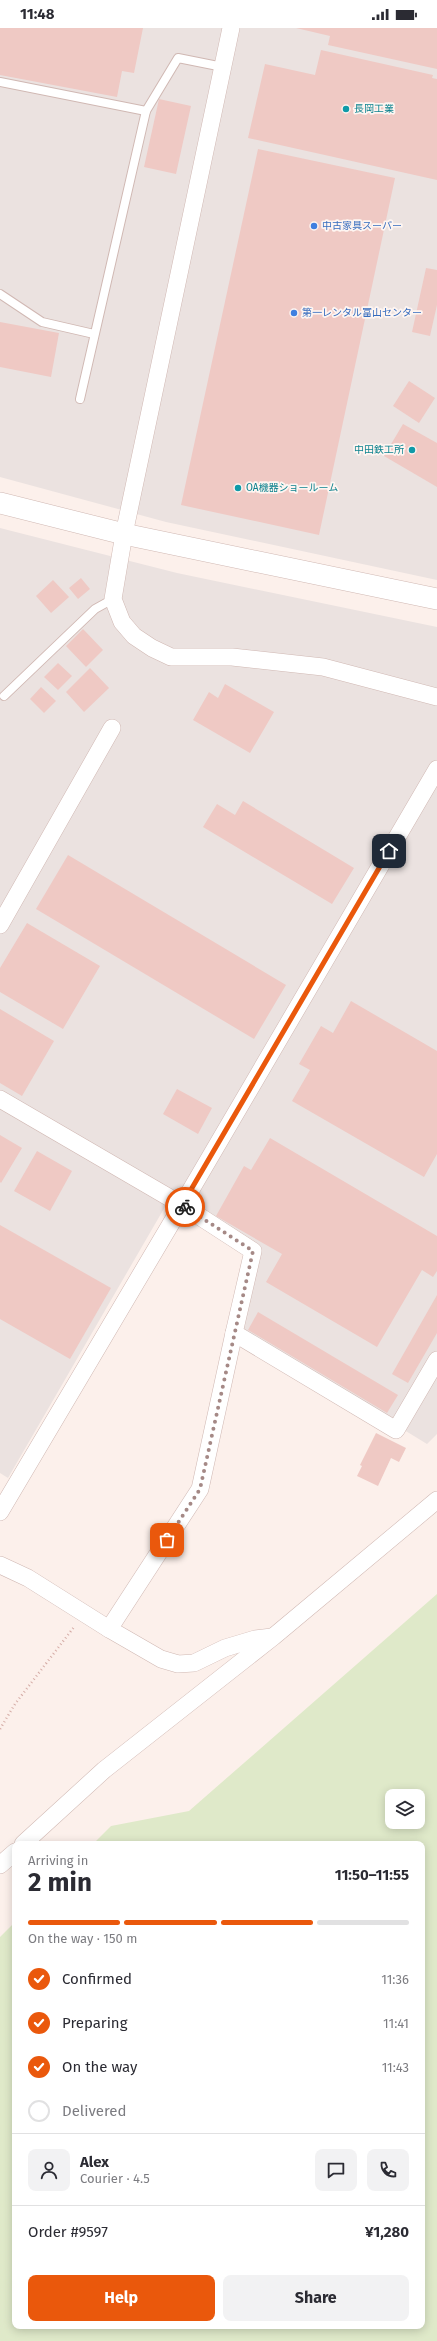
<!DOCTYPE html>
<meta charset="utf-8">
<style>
body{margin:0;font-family:"Fira Sans","Noto Sans JP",sans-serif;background:#f2f2f3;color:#2b2b33;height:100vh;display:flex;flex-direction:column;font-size:15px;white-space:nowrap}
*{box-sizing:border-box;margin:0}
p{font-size:13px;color:#7c7c81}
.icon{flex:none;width:22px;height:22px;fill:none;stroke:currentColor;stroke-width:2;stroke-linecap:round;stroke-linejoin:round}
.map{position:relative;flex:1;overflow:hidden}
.side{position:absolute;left:12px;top:1813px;width:413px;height:488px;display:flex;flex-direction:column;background:#fff;border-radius:8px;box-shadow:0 2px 10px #0003}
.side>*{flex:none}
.buttons{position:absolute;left:385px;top:1761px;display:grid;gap:8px}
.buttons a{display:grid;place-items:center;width:40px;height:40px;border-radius:8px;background:#fff;box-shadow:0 2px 10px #0003;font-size:20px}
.pin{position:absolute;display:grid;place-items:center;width:34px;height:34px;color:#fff;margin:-17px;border-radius:8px;box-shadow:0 2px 6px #0006}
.courier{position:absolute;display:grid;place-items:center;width:40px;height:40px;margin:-20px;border:3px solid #ea580c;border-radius:50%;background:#fff;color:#222;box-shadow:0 1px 5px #0007}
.overview em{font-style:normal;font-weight:700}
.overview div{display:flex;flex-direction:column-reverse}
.overview{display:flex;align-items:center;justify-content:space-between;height:68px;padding:0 16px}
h1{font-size:26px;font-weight:700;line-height:30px}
.bar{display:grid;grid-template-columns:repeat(4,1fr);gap:6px 4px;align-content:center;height:48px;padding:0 16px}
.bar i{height:5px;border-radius:3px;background:#e1e1e2}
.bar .active{background:#ea580c}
.bar p{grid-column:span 4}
.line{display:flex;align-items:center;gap:10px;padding:0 16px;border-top:1px solid #e1e1e2}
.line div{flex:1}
.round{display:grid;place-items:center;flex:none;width:42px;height:42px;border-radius:8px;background:#f2f2f3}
ol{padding:0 16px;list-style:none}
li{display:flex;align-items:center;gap:12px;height:44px}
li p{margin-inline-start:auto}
li .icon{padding:4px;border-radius:50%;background:#ea580c;color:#fff;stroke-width:4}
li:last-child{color:#7c7c81}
li i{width:22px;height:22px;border:2px solid #e1e1e2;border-radius:50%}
.action{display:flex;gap:8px;margin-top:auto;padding:8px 16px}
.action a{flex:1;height:46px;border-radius:8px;background:#ea580c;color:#fff;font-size:16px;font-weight:700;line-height:46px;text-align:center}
.action a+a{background:#f2f2f3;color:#2b2b33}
.status{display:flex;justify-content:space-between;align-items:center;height:28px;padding:0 20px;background:#fff;direction:ltr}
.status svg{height:11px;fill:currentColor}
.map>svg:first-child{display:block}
.industrial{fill:#ebe2e0}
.green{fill:#dfe9c9;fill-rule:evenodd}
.building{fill:#efc9c4}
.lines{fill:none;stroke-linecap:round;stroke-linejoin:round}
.service-casing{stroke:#d0b8b3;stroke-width:10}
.minor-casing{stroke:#d0b8b3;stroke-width:18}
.tertiary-casing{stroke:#d0b8b3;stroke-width:22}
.path{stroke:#d5aca6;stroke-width:2.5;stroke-dasharray:1 3;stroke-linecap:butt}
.service{stroke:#fff;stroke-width:8}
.minor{stroke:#fff;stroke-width:17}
.tertiary{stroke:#fff;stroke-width:21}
.done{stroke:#a58986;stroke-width:4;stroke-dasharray:0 7.2}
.route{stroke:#ea580c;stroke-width:5}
.culture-dot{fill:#0f9aa8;stroke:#fef5f1;stroke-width:1.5}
.shop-dot{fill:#3f7fe0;stroke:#fef5f1;stroke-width:1.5}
.labels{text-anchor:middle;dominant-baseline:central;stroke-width:3.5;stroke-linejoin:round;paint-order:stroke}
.culture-label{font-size:10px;fill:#0d838f;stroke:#fef5f1;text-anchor:start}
.shop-label{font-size:10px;fill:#366cbe;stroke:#fef5f1;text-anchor:start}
</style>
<div class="status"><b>11:48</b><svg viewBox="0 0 49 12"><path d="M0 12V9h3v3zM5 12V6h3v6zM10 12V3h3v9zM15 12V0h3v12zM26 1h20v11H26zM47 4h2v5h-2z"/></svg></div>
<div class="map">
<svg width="437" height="2313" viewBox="0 0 437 2313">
<rect width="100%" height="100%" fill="#fcf0eb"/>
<g class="industrial">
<path d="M0,0H437V552L166,494L0,449Z"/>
<path d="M0,500L177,545L437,599V1406L427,1416L241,1302L258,1223L173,1165L8,1450L0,1445Z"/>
</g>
<path class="green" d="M437,1566V2313H0V1909L15,1894V2298H422V1816H93L111,1798L189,1783ZM392,1768H418V1794H392Z"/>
<g class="building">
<path d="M0,0H143L134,45L122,43L117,69L0,47Z"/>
<path d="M296,0H437V41L328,17L330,8Z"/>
<path d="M321,22L433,47L432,50L437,51V152L248,110L265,36L315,47Z"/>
<path d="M159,71L191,78L176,146L144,139Z"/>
<path d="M258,121L395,150L319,507L181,477Z"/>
<path d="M426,240L437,242V277L430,308L412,304Z"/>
<path d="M0,294L59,305L51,349L0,339Z"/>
<path d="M409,353L435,370L419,395L393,378Z"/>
<path d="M403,396L437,415V459L384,428Z"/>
<path d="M81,550L90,561L78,571L69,560Z"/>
<path d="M53,552L69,569L51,585L36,568Z"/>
<path d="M83,601L103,622L86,639L66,618Z"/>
<path d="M58,635L72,648L58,662L44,649Z"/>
<path d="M90,640L109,660L84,684L66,664Z"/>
<path d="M225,656L274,684L250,725L193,692L209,664L218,670Z"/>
<path d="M41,659L56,673L44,685L30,671Z"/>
<path d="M243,773L354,840L332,876L203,799L217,776L235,787Z"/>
<path d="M68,827L286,957L254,1011L36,881Z"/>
<path d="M27,895L100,938L63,1001L0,964V940Z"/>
<path d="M351,973L437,1023V1126L424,1149L292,1073L310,1042L299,1036L321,998L333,1005Z"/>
<path d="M0,981L54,1013L22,1068L0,1055Z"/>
<path d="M177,1061L212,1080L198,1106L163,1086Z"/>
<path d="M0,1107L22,1120L1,1155L0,1154Z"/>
<path d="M270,1110L437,1208V1243L433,1249L422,1242L377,1319L266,1254L282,1226L216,1188L244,1138L251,1142Z"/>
<path d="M37,1123L72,1143L50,1183L14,1163Z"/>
<path d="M0,1197L111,1260L70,1331L0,1291Z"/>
<path d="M437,1267V1305L408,1355L392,1346Z"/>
<path d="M258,1284L398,1367L387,1385L248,1302Z"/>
<path d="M376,1405L406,1420L399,1434L391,1430L378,1458L357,1448L362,1438L360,1437Z"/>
</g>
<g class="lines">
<defs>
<g id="service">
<path d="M0,54L146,83"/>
<path d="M0,266L42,294L94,306"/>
<path d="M80,371L146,83L178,30L223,39"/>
<path d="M4,668L95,581L113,571"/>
</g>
<g id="minor">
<path d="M231,0L124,506L113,571L122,594L134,608L152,620L171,629H232L323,639L437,669"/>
<path d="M0,897L112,700"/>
<path d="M0,1071L182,1177L253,1223L234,1305L396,1402L437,1332"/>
<path d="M0,1484L182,1177L437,741"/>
<path d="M0,1537L28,1550L109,1601L161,1631L178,1636L194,1635L225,1620L255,1611L272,1609"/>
<path d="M109,1601L200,1461L234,1305"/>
<path d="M23,1816L104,1742L273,1609L437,1472"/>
<path d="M0,1837L15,1824"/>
</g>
<path id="tertiary" d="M0,475L124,506L437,571"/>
</defs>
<use href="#service" class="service-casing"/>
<use href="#minor" class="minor-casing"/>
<use href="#tertiary" class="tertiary-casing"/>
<path class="path" d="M0,1701L15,1676L74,1599"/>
<use href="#service" class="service"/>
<use href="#minor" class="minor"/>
<use href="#tertiary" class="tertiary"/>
</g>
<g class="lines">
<path class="done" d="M167,1512L200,1461L253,1223L185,1179"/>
<path class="route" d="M185,1179L182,1177L389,823"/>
</g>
<g class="culture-dot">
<circle cx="346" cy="81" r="4"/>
<circle cx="412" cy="422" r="4"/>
<circle cx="238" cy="460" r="4"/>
</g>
<g class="shop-dot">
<circle cx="314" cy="198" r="4"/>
<circle cx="294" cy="285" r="4"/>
</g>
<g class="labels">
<g class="culture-label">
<text x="354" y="81">長岡工業</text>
<text x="404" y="422" text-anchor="end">中田鉄工所</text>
<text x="246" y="460">OA機器ショールーム</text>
</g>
<g class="shop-label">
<text x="322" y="198">中古家具スーパー</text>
<text x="302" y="285">第一レンタル富山センター</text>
</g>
</g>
</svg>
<div class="buttons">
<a><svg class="icon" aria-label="layers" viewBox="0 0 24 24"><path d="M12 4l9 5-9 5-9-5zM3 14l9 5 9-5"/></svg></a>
</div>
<div class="pin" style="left:167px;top:1512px;background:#ea580c"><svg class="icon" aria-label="bag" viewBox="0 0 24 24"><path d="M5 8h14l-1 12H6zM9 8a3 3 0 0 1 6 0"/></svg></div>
<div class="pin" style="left:389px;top:823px;background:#1f2937"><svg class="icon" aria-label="home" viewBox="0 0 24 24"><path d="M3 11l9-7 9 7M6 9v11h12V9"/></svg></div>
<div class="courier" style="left:185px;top:1179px"><svg class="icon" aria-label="bike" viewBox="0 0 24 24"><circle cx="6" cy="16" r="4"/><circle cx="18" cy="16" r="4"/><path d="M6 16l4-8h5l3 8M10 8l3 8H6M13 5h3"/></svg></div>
<section class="side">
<div class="overview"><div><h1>2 min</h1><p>Arriving in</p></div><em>11:50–11:55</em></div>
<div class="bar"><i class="active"></i><i class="active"></i><i class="active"></i><i></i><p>On the way · 150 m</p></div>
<ol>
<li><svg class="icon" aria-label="check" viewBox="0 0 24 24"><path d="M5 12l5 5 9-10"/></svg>Confirmed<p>11:36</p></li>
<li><svg class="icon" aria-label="check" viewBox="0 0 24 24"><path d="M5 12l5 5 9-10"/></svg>Preparing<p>11:41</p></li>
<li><svg class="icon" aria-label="check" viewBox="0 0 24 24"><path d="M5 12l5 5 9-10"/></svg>On the way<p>11:43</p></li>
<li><i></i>Delivered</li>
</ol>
<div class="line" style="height:72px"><a class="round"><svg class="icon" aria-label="person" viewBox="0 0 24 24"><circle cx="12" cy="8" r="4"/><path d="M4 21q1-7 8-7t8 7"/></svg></a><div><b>Alex</b><p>Courier · 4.5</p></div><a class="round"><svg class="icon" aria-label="chat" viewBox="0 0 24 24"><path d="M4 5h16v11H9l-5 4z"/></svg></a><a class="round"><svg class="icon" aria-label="phone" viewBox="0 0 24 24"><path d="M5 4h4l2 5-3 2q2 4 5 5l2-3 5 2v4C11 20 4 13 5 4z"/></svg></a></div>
<div class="line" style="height:52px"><div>Order #9597</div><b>¥1,280</b></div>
<div class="action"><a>Help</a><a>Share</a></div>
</section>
</div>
